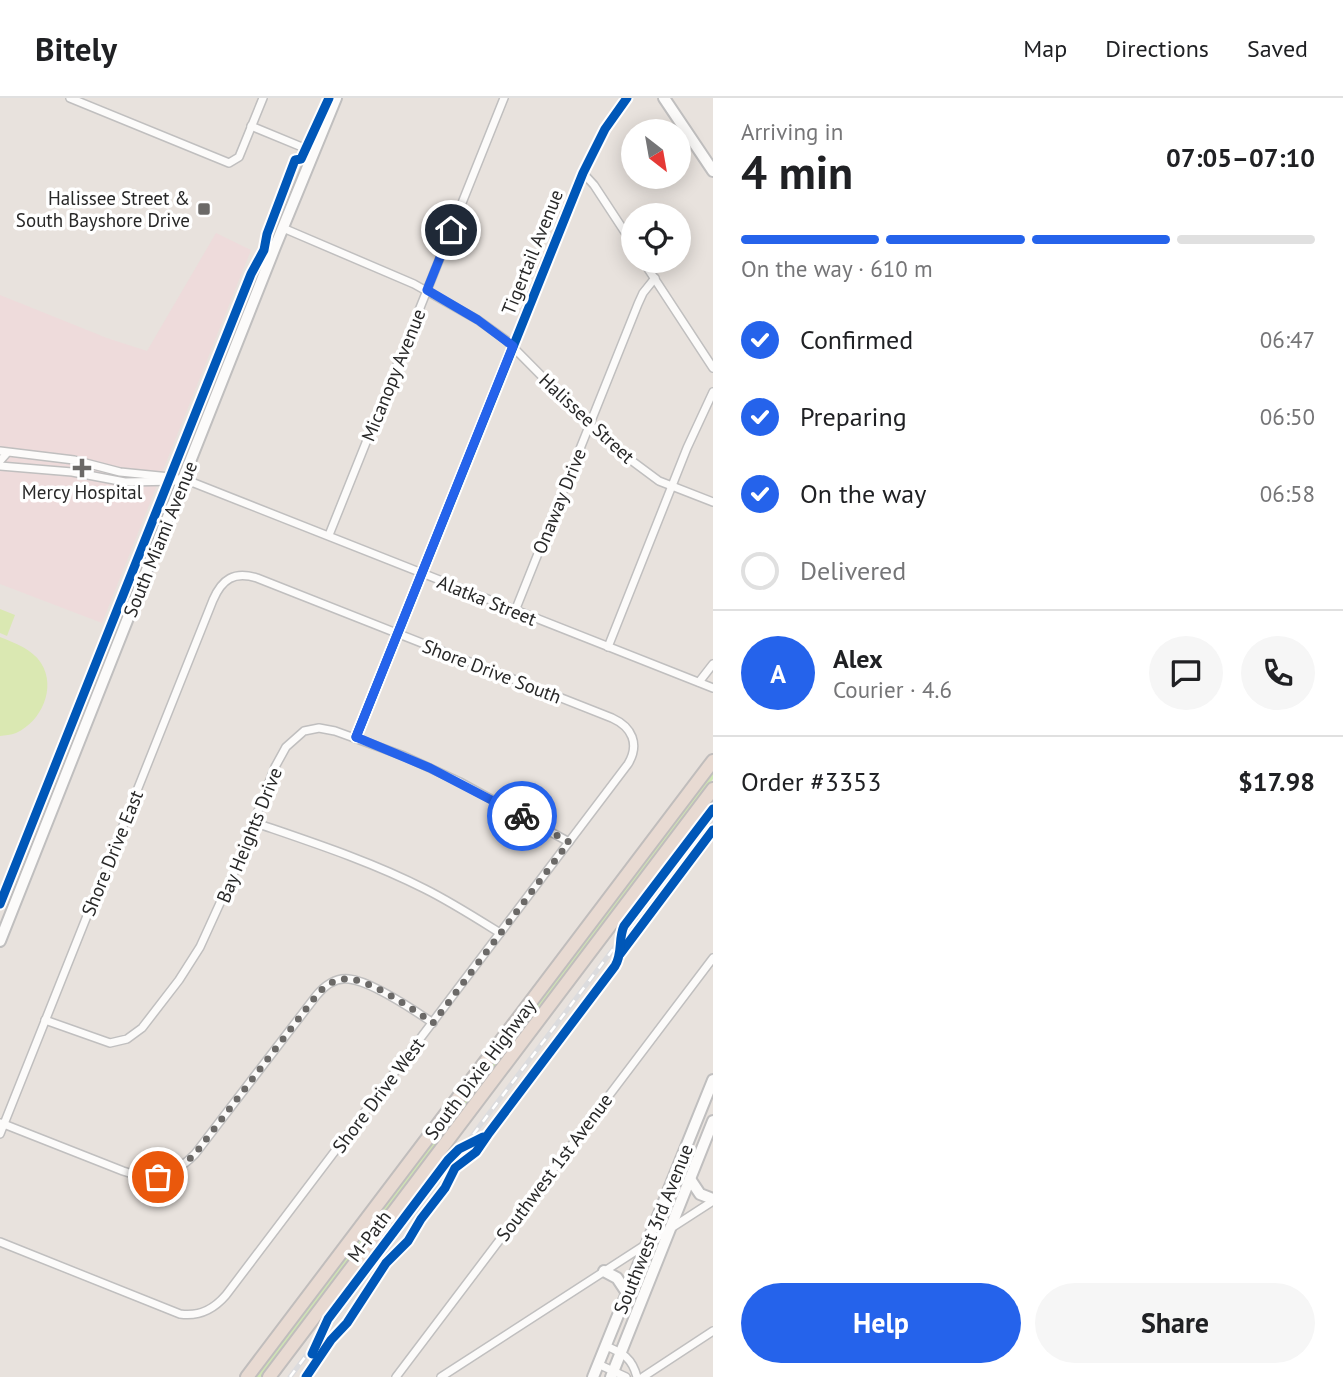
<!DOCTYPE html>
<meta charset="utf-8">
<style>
body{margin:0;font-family:"PT Sans",sans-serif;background:#f6f6f6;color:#202124;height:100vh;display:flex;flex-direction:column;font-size:26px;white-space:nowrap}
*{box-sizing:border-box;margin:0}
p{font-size:23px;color:#757577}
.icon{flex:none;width:38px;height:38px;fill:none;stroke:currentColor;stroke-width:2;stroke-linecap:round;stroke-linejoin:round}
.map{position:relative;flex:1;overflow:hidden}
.side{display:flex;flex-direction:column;background:#fff;width:630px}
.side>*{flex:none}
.needle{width:46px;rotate:149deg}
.controls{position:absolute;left:621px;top:21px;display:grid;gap:14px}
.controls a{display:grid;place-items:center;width:70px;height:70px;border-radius:50%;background:#fff;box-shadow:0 4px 18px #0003;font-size:35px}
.pin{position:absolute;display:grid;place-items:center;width:60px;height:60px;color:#fff;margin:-30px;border:4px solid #fff;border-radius:50%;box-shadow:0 2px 7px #0007}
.courier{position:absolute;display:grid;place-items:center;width:70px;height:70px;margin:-35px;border:5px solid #2563eb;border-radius:50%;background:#fff;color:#222;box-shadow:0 2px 9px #0007}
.head em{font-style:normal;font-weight:600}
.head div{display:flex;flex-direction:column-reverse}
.head{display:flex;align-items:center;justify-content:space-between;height:119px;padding:0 28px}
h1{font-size:46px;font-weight:600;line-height:52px}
.bar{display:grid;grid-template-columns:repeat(4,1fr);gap:10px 7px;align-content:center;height:84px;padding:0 28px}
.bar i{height:9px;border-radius:5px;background:#e0e0e0}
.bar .selected{background:#2563eb}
.bar p{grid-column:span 4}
.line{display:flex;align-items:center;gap:18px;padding:0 28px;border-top:2px solid #e0e0e0}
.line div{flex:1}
.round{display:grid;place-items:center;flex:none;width:74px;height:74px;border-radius:37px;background:#f6f6f6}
ol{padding:0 28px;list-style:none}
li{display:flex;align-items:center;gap:21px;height:77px}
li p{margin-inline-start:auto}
li .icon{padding:7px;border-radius:50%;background:#2563eb;color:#fff;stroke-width:4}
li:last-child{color:#757577}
li i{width:38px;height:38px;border:4px solid #e0e0e0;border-radius:50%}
.action{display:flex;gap:14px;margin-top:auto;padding:14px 28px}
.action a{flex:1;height:80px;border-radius:42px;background:#2563eb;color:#fff;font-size:28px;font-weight:600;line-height:80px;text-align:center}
.action a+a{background:#f6f6f6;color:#202124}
header{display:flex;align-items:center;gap:42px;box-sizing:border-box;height:98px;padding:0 35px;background:#fff;border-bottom:2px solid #e0e0e0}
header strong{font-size:33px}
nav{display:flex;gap:38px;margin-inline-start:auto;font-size:24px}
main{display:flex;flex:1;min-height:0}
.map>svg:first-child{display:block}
.medical{fill:#eedbdb}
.green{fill:#cee4b4}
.pitch{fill:#dae8b2}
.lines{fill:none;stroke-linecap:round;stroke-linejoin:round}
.street-casing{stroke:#c0bfbf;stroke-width:10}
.secondary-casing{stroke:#c0bfbf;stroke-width:14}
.highway-casing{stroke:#c0bdbc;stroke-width:16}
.street{stroke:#fcfbfa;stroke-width:7}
.secondary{stroke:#fcfbfa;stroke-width:10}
.highway{stroke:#e8dad2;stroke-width:12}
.rail-casing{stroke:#dcdcde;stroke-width:5}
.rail{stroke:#fff;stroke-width:2.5;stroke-dasharray:8;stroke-linecap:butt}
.cycleway-casing{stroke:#fff;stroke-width:13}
.cycleway{stroke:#0057b8;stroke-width:9}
.done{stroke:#6b6967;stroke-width:7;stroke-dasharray:0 12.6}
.route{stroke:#2563eb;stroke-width:9}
.poi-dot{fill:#6b6967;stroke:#fff;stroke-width:2.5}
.labels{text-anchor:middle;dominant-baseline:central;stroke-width:7;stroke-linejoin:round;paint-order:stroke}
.poi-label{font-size:19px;fill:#282828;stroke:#fff;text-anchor:end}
.street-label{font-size:19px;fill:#282828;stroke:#fff}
</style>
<header>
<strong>Bitely</strong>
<nav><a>Map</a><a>Directions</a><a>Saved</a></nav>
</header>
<main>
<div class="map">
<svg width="713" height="1279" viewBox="0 0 713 1279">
<rect width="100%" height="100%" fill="#e8e2dd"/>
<path class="medical" d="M216,135L251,152L102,525L0,486V197L107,240L147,253Z"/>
<path class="green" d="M713,674V681L261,1279H256Z"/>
<g class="pitch">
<path d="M0,511L15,517L7,538L0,535Z"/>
<path d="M0,539C15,545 32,551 41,565C57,590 41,624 16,635C11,637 5,637 0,638Z"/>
</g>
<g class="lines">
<defs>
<g id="street">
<path d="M70,0L229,65L239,59L263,0"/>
<path d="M251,28L314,54"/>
<path d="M583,75L594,87L634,148"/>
<path d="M283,130L414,186L478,222L506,242L600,337L620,354L659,383L713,404"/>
<path d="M643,163L713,270"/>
<path d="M0,353L74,362L120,374L170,379L194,385L713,590"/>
<path d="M0,363L7,355"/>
<path d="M0,368L72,374L125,384L179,383"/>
<path d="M329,437L504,0"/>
<path d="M515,513L638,206L643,195L655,180"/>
<path d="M608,549L687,350L713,294"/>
<path d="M699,584L713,566"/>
<path d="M356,639L583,75L605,31L627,0"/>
<path d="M253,724C311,744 370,763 425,791C451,804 476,820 500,835"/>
<path d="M45,922L110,945L127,941L142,930L179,882L200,849L236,770L275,669L286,649L304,633L319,630L335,633L404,658L460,684L569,744"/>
<path d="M1,1025L123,1073C151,1083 174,1078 195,1056L316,898C324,888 336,879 349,881C371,883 414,912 433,925"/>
<path d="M0,1036L213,502C222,481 234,473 257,480L612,620C632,629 640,646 628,666L226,1197C214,1211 200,1219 180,1216L0,1144"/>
<path d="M606,1248C623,1255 632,1260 637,1279"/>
<path d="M598,1266L626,1279"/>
<path d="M396,1279L713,860"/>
<path d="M441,1279L713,1103"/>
<path d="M643,1279L713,1233"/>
</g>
<g id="secondary">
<path d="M664,0L713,73"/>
<path d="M0,843L275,149L336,0"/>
<path d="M690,1081L700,1096L713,1101"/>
<path d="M604,1173L617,1180L627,1195"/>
<path d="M593,1279L713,982"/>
<path d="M611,1279L713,1023"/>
</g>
<g id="highway">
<path d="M247,1279L713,663"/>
<path d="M269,1279L713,691"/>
</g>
</defs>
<use href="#street" class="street-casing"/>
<use href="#secondary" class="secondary-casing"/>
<use href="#highway" class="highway-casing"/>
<use href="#street" class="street"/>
<use href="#secondary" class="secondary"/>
<use href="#highway" class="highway"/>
<defs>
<path id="rail" d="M290,1279L713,719"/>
</defs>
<use href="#rail" class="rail-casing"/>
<use href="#rail" class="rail"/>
<defs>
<g id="cycleway">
<path d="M356,639L583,75L605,31L627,0"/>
<path d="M0,806L251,176L264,152L267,136L295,62L301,61L329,0"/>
<path d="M620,856L713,732"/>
<path d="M312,1256L328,1221L448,1062L459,1051L483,1039"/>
<path d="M306,1279L331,1242L347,1225L386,1165L408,1143L421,1121L445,1090L455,1070L476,1054L489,1035L615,868C623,855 618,841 624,828L713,711"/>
</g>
</defs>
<use href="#cycleway" class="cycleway-casing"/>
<use href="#cycleway" class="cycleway"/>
</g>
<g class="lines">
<path class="done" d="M158,1079L181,1069L195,1056L316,898C323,889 333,882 344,881C366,878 414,912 433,925L569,744L522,718"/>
<path class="route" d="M451,132L427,192L478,222L513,248L356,639L430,670L522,718"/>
</g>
<g class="poi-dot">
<rect x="197" y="104" width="14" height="14" rx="3.5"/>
<path d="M78.5 359.5h7v7h7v7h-7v7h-7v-7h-7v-7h7z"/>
</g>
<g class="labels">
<g class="poi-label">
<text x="190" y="100">Halissee Street &amp;<tspan x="190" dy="22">South Bayshore Drive</tspan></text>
<text x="82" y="394" text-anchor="middle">Mercy Hospital</text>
</g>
<g class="street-label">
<text transform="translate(532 154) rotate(-68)">Tigertail Avenue</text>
<text transform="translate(393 277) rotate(-68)">Micanopy Avenue</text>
<text transform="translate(587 320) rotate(43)">Halissee Street</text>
<text transform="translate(559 403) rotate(-68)">Onaway Drive</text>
<text transform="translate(160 441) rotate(-68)">South Miami Avenue</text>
<text transform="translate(487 502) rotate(22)">Alatka Street</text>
<text transform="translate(492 573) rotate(21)">Shore Drive South</text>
<text transform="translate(249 737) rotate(-68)">Bay Heights Drive</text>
<text transform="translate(112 755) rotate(-68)">Shore Drive East</text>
<text transform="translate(480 971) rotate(-53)">South Dixie Highway</text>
<text transform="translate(378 997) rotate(-53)">Shore Drive West</text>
<text transform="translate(554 1069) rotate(-53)">Southwest 1st Avenue</text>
<text transform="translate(653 1131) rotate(-68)">Southwest 3rd Avenue</text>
<text transform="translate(369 1138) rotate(-53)">M-Path</text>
</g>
</g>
</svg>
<div class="controls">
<a><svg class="needle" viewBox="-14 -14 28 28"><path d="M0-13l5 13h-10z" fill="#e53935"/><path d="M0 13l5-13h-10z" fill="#757577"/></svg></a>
<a><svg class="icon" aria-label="locate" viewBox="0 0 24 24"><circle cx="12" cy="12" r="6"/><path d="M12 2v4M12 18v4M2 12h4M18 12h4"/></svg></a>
</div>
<div class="pin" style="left:158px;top:1079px;background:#ea580c"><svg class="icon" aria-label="bag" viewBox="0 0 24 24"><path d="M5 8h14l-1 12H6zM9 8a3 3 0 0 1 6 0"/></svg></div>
<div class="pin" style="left:451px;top:132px;background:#1f2937"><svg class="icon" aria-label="home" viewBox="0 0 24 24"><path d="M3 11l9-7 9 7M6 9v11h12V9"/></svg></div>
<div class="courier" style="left:522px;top:718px"><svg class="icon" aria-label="bike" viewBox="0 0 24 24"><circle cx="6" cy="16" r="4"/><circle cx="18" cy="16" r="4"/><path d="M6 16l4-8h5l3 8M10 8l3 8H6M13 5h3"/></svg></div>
</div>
<section class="side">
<div class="head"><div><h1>4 min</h1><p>Arriving in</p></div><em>07:05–07:10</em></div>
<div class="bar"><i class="selected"></i><i class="selected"></i><i class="selected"></i><i></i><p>On the way · 610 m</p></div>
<ol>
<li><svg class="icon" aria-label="check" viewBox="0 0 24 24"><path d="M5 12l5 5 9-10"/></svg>Confirmed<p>06:47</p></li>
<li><svg class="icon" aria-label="check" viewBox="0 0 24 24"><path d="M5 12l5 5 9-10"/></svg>Preparing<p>06:50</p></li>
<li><svg class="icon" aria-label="check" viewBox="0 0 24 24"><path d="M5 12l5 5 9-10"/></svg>On the way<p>06:58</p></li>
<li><i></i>Delivered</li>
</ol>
<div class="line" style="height:126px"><b class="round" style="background:#2563eb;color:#fff">A</b><div><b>Alex</b><p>Courier · 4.6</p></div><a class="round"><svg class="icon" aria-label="chat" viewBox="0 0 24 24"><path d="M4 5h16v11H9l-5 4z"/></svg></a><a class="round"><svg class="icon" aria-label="phone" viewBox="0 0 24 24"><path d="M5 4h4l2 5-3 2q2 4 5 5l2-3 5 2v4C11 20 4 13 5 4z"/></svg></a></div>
<div class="line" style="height:91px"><div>Order #3353</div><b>$17.98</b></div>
<div class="action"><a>Help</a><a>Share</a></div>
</section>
</main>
